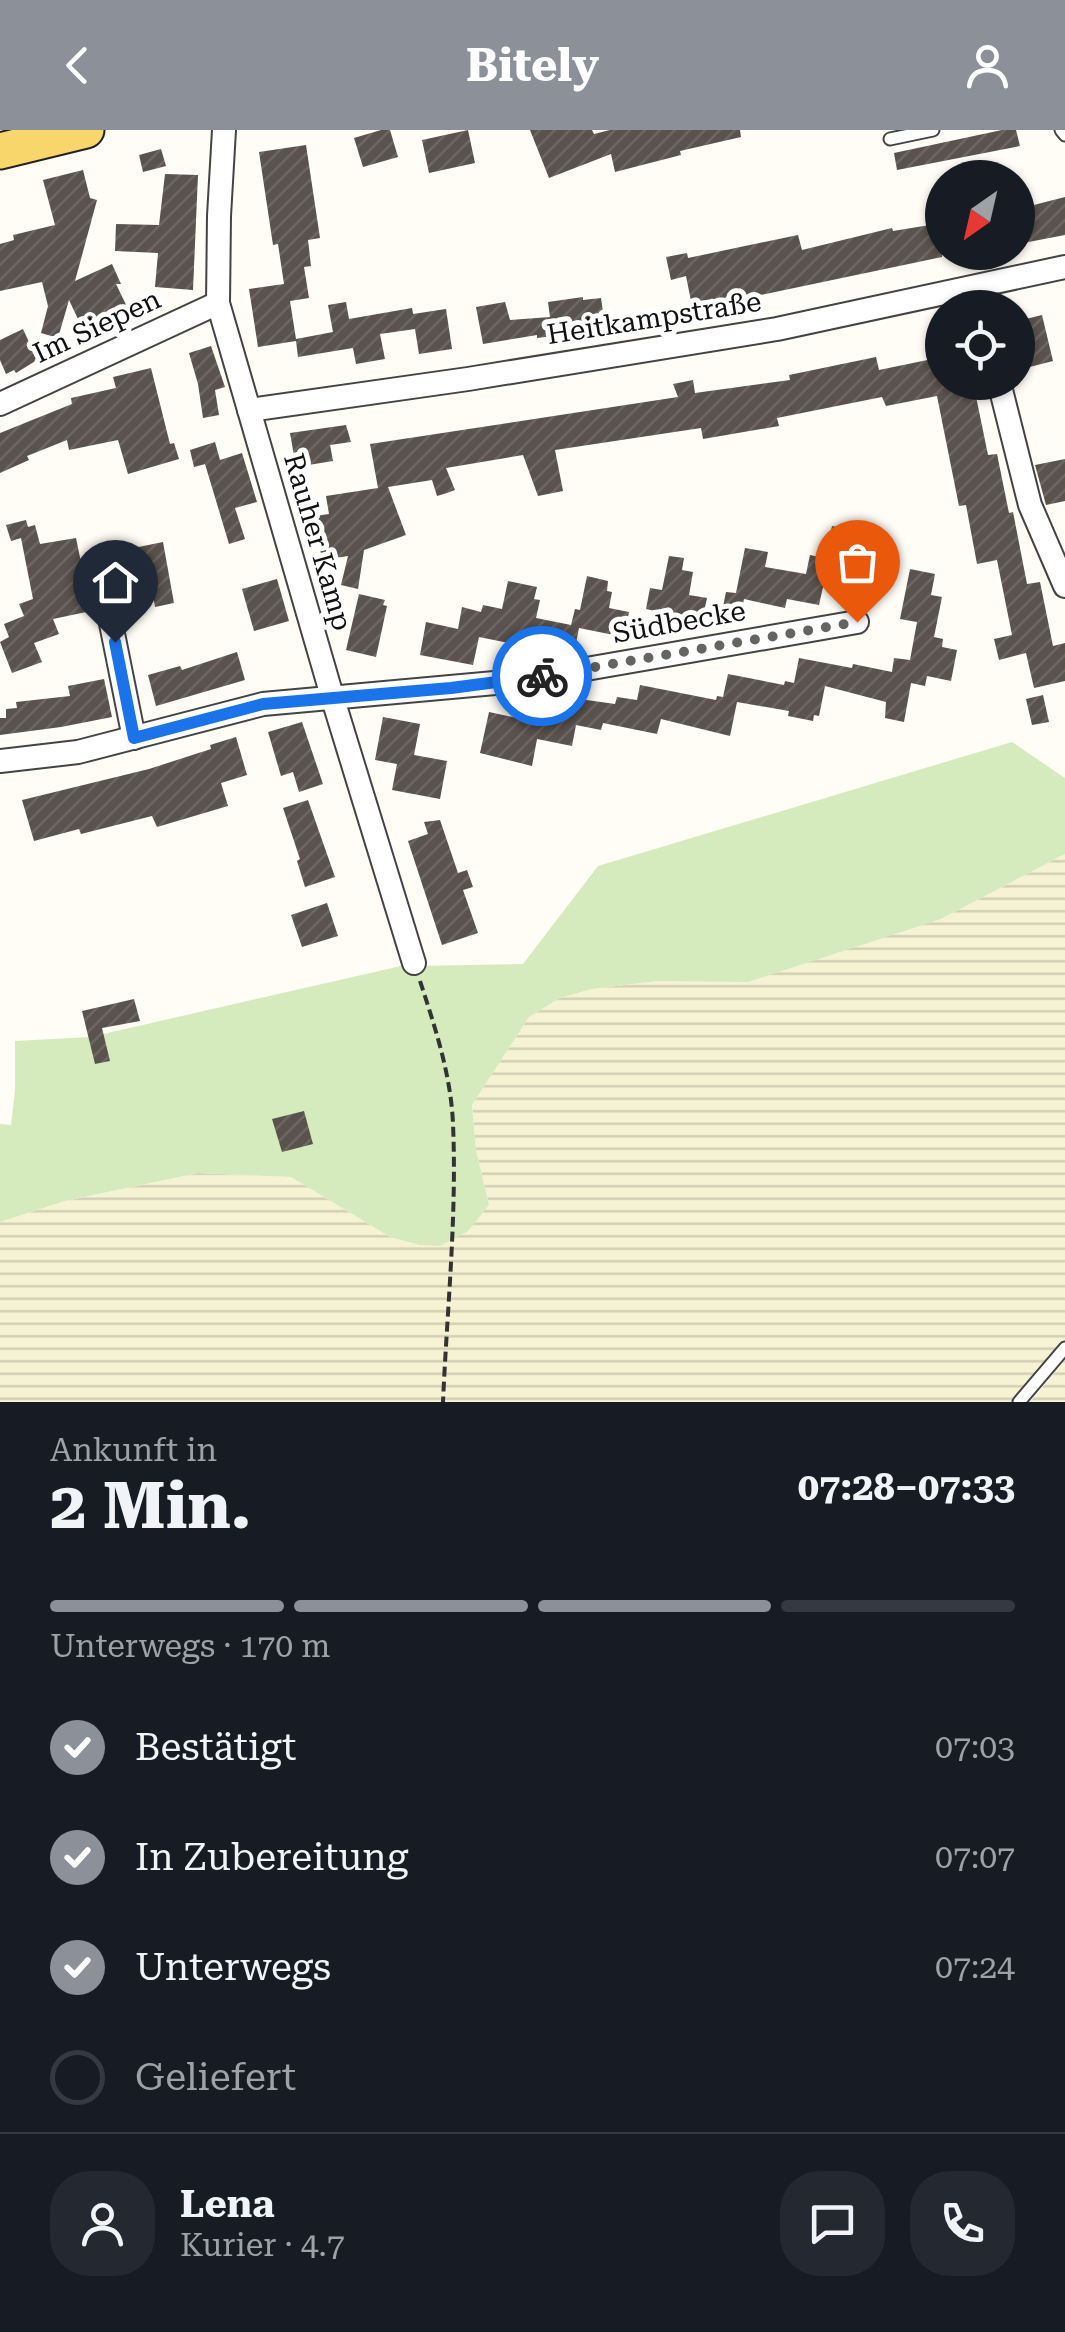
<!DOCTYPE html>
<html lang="de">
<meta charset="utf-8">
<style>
body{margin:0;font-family:"Roboto Serif",serif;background:#242831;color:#f1f3f6;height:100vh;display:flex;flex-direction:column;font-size:38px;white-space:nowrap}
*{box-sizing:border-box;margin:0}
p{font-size:32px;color:#9ea1a6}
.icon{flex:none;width:55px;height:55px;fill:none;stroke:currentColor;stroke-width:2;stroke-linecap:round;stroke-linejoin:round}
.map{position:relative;height:1272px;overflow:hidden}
.sheet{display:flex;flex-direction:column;background:#171b24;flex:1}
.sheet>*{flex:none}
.needle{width:65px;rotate:214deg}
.tools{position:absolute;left:925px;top:30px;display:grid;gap:20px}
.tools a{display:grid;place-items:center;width:110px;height:110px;border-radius:50%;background:#171b24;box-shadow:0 2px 8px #0004;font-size:50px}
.pin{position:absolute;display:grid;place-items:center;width:85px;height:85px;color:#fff;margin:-102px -42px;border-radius:50% 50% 50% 0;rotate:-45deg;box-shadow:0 0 10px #0007}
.pin .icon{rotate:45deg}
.courier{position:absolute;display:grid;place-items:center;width:100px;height:100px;margin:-50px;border:8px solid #1a73e8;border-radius:50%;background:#fff;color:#222;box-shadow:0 2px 12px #0007}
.head em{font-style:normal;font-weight:700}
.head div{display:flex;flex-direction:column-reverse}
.head{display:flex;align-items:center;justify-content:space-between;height:170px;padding:0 50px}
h1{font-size:65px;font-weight:700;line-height:75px}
.bar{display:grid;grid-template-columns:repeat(4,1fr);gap:15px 10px;align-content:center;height:120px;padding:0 50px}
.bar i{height:12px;border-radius:8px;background:#363941}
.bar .on{background:#8c9099}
.bar p{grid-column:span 4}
.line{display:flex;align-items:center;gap:25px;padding:0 50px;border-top:2px solid #363941}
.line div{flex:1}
.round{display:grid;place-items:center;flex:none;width:105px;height:105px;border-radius:40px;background:#242831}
ol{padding:0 50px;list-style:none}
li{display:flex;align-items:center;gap:30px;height:110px}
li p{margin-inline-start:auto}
li .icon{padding:10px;border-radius:50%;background:#8c9099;color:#fff;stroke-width:4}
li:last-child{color:#9ea1a6}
li i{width:55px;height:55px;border:5px solid #363941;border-radius:50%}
header{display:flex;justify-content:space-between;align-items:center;height:130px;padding:0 50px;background:#8c9099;color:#fff;font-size:45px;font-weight:700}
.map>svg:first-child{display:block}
.farmland{fill:url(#farmland-rules)}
.grass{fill:#d5ebbd}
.building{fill:url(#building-hatch)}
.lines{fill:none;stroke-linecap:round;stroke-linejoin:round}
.service-casing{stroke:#444;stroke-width:15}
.minor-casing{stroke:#444;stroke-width:26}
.primary-casing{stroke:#222;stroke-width:39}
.path{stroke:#333;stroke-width:4;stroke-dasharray:10 5;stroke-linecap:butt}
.service{stroke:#fff;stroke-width:11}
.minor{stroke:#fff;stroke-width:22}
.primary{stroke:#f9d66b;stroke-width:35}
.done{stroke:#646461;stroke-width:10;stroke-dasharray:0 18}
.route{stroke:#1a73e8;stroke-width:12}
.labels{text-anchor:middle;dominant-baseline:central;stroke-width:10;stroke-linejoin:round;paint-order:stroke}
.street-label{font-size:28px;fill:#111;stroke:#fff}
</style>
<header><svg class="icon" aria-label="back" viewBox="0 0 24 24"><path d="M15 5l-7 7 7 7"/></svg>Bitely<svg class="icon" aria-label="person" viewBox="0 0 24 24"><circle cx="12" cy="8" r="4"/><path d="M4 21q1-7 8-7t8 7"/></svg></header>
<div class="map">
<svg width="1065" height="1272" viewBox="0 0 1065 1272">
<defs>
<pattern id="farmland-rules" width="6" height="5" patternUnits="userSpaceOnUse" patternTransform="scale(2.5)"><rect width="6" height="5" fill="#f6f3d4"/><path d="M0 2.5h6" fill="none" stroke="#d2cfb5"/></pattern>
<pattern id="building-hatch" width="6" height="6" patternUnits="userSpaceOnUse" patternTransform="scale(2.5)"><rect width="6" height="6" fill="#5a524d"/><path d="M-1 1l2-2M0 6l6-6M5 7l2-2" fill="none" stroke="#6d6662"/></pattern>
</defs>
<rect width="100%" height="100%" fill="#fffdf5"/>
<g class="farmland">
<path d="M1065,724V1218L1019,1272H0V1092L65,1071L198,1043L291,1047L390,1107L489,1075L476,1020L472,975L529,887L560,868L591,859L658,851L941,789Z"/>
<path d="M1065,1230V1272H1030Z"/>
</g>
<path class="grass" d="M1012,612L1065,648V724L941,789L748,852L658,851L592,859L560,868L529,887L472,975L476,1020L489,1075L468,1101L440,1116L420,1115L390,1107L291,1047L198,1043L65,1071L0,1092V994L11,995L15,961V911L90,907L414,833L415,836L523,834L598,736Z"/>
<g class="building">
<path d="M381,0H390L398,27L363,37L354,8Z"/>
<path d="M468,0L475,33L429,43L422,10Z"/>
<path d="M530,0H592L594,4L610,0H740L741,7L680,21L681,25L615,42L611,24L549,48Z"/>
<path d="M1002,0H1016L1020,16L897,40L894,23Z"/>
<path d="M306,15L320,108L308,110L311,136L304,137L309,168L290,171L296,209L333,202L328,175L346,172L349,189L412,178L414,189L413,184L446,179L452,219L419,224L415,199L380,204L385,229L356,234L353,218L298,227L296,211L258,217L249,159L284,154L278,114L273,115L259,22Z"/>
<path d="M161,19L166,36L143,42L139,25Z"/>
<path d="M83,40L90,68L97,70L75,151L112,134L121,154H116L131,185L86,206L69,170L58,208L41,203L48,176L42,152L0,161V114L14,110L13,105L55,95L43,50Z"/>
<path d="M165,44L198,45L193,160L155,157L158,123L115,121L116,94L159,95Z"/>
<path d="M1065,67V105L1018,114V79Z"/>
<path d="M942,93V127L722,173L724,181L694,186L686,146L671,150L666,127L687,123L688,128L798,105L802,120L892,98L893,101Z"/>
<path d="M583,167V170L601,168L605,196L586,198L587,202L537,208V205L483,214L476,177L505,172L510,190L550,187L548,172Z"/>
<path d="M1042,185L1053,231L1018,240V191Z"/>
<path d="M23,199L37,230L16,243L14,240L6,244L0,230V210Z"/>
<path d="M211,216L225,257L215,260L219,285L203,288L198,254L189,223Z"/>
<path d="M876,227L879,240L942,227V252H973L988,325L997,324L1009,383L1013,382L1027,454L1040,452L1053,516L1065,513V551L1034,558L1026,523L999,530L994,509L1012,505L997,430L977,434L966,375L959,376L937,266L886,276L882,267L777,288L779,296L703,309L701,298L555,320L563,361L538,366L523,325L446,338L455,360L447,363L437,366L432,350L388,357L406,405L364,420L358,459L341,455L348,426L322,430L315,386L329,384L326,366L378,358L370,314L678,267L673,254L693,250L695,263L790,250L789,245Z"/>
<path d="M151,238L170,314L174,313L179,329L128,344L118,310L69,320L67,310L27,326L29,330L0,343V303L72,274L71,268L116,258L113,247Z"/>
<path d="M346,295L351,312L330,315L333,331L296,337L290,303Z"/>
<path d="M215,312L220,330L242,323L257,372L235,378L245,409L229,414L205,334L213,332L194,337L190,320Z"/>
<path d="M1065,329V371L1046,375L1035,335Z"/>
<path d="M26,390L28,397L35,395L40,414L76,408L91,481L53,489L59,504L34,513L42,532L12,543L0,512L9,507L4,494L24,486L19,474L33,469L21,408L11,411L6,395Z"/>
<path d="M832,396L853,400L851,410L877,415L871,449L842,443L839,460L823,457L819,475L787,469L785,478L744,469L741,486L722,482L726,462L736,463L745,418L768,422L765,437L806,444L810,425L825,428Z"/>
<path d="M163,412L174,473L155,477L152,460L133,464L124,420Z"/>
<path d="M669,426L684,428L682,440L693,442L689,465L707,468L702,491L646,479L650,458L662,460Z"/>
<path d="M910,439L935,444L931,465L942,467L934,507L943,509L942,517L957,520L951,551L927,546L925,556L911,553L904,592L885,588L886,572L825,556L819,586L814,585L813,591L788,586L789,581L737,572L730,606L661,589L657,604L603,593L601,600L576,595L572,616L537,609L532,636L480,623L489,582L531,591L537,563L615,574L617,567L637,570L640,555L716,570L717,566L723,567L728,544L784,555L785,551L794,553L799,528L852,538L853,534L892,542L894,528L910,530L917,492L900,489Z"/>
<path d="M587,446L608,451L607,461L612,462L609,478L629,482L624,507L579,498L575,518L550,517L549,521L479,507L473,535L420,525L426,492L458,499L462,477L481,482L483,475L502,479L508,451L537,457L534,469L540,470L536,488L571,495L575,479L580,480Z"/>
<path d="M277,449L289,491L254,501L242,459Z"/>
<path d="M359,464L385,470L383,475L387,476L376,527L346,520Z"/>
<path d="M237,522L245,550L156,576L148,545L180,536L182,540Z"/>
<path d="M104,549L112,587L61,597L0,605V588H6V579L17,578L16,572L70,566L68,556Z"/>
<path d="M1043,565L1049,592L1032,595L1026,569Z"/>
<path d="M383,587L420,594L414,625L447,631L440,669L392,660L397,634L375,630Z"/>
<path d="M302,592L323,654L299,662L293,642L281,646L268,602Z"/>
<path d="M236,607L247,645L221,653L228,676L157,697L152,686L81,704L79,699L34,711L22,670L149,639L211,619L210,615Z"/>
<path d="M308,670L335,747L305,757L297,731L300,729L283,678Z"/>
<path d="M440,690L458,743L467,740L473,757L463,760L478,803L442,815L408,711L428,704L424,692Z"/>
<path d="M327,773L338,806L302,817L291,785Z"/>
<path d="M134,869L140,891L102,898L110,931L95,934L82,881Z"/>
<path d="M304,981L313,1014L282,1022L272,989Z"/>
</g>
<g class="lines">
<defs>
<g id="service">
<path d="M1061,0L1065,5"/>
<path d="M890,9L933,0"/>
<path d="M1019,1272L1065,1218"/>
</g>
<g id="minor">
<path d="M224,0L219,86L218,173L332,566L414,833"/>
<path d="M999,252L1030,375L1065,456"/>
<path d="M0,274L218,173"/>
<path d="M249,280L468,249L777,199L1065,137"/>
<path d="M102,449L134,608"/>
<path d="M0,631L78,622L263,574L517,551L857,492"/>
</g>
<path id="primary" d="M0,21L86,0"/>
</defs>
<use href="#service" class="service-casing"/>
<use href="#minor" class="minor-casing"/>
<use href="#primary" class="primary-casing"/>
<path class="path" d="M420,851C435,897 451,945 453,994C457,1086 447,1180 443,1272"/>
<use href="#service" class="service"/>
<use href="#minor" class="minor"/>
<use href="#primary" class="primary"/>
</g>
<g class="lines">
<path class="done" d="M542,546L857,492"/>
<path class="route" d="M115,512L134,608L263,574L451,558L542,546"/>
</g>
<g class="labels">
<g class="street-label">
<text transform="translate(654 188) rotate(-9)">Heitkampstraße</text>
<text transform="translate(97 196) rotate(-25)">Im Siepen</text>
<text transform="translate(318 412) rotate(74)">Rauher Kamp</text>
<text transform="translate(679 492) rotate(-10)">Südbecke</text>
</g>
</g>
</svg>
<div class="tools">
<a><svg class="needle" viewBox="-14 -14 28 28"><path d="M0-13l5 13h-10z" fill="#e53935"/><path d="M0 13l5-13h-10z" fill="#9ea1a6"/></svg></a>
<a><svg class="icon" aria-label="locate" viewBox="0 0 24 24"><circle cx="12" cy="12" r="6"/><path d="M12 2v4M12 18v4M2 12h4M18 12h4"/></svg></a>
</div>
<div class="pin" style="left:857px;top:492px;background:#ea580c"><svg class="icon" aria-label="bag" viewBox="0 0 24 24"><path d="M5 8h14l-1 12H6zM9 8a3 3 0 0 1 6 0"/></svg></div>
<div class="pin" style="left:115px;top:512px;background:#1f2937"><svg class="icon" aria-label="home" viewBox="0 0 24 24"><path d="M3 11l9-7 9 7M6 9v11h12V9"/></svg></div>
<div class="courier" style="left:542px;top:546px"><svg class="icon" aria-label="bike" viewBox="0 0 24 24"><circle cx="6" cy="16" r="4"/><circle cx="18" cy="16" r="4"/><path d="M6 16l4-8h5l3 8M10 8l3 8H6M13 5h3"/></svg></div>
</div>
<section class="sheet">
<div class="head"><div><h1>2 Min.</h1><p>Ankunft in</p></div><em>07:28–07:33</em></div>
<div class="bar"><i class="on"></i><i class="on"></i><i class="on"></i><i></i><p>Unterwegs · 170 m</p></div>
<ol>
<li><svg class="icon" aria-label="check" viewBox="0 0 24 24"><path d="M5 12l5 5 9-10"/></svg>Bestätigt<p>07:03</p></li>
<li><svg class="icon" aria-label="check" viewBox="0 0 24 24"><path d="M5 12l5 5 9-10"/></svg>In Zubereitung<p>07:07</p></li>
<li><svg class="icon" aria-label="check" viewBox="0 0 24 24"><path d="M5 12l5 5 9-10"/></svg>Unterwegs<p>07:24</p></li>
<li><i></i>Geliefert</li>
</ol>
<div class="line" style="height:180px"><a class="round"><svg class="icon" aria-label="person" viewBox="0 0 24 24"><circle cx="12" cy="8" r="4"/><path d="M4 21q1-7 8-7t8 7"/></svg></a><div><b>Lena</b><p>Kurier · 4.7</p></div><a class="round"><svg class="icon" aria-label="chat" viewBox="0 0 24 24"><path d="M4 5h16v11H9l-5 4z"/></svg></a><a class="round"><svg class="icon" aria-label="phone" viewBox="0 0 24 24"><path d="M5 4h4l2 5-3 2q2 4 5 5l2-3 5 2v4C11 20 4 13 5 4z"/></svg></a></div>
</section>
